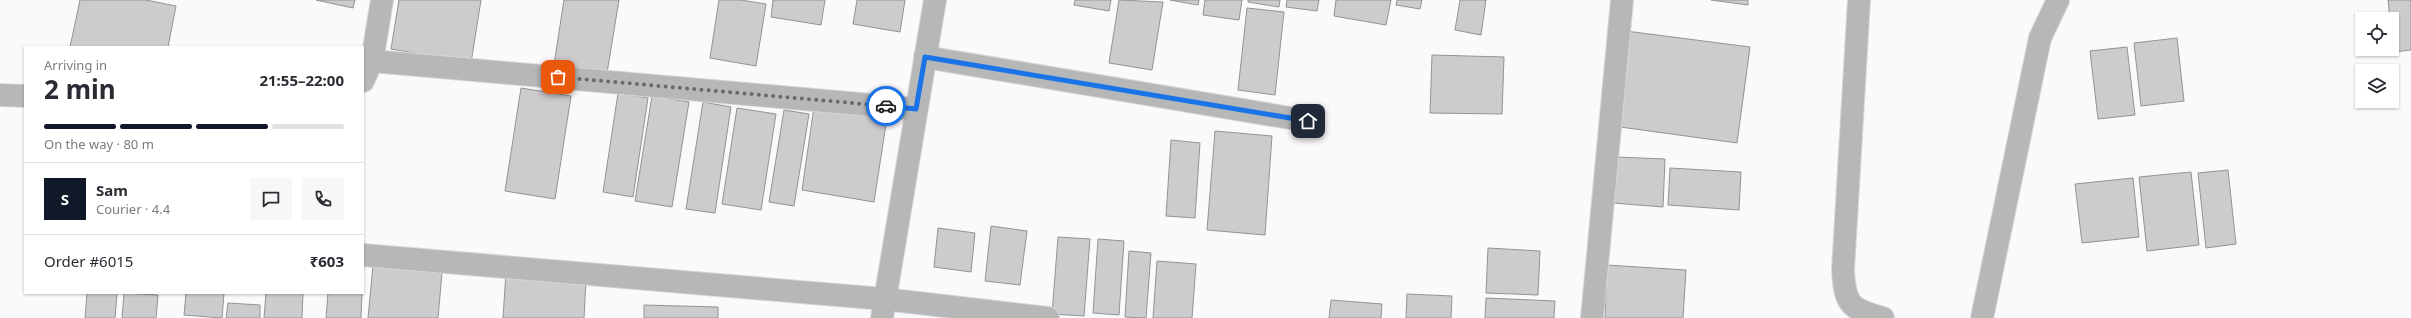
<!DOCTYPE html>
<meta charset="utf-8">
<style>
body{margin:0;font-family:"Noto Sans",sans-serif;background:#f7f7f7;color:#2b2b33;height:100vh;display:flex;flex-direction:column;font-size:15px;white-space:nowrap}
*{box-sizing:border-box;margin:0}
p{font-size:13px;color:#7c7c81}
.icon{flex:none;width:22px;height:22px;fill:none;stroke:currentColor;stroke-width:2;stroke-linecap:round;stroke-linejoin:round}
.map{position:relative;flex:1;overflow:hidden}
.drawer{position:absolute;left:24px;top:46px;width:340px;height:248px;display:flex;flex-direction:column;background:#fff;border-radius:0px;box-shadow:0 1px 3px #0004}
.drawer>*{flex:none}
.fabs{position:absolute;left:2355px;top:12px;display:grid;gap:8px}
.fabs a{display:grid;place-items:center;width:44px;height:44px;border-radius:0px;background:#fff;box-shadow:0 1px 3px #0004;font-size:20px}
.pin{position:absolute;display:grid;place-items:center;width:34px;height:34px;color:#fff;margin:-17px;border-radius:8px;box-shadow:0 2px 6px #0006}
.courier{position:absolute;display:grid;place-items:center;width:40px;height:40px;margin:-20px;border:3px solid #1a73e8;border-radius:50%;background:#fff;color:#222;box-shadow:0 1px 5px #0007}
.summary em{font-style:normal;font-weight:700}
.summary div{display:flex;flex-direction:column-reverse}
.summary{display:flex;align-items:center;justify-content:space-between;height:68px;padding:0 20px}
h1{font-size:26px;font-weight:700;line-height:30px}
.bar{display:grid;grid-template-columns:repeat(4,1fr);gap:6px 4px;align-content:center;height:48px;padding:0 20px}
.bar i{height:5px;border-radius:3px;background:#e1e1e2}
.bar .current{background:#111827}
.bar p{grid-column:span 4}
.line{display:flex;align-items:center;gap:10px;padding:0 20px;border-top:1px solid #e1e1e2}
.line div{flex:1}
.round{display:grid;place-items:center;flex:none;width:42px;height:42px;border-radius:0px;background:#f7f7f7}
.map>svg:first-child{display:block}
.building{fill:#cecbce;stroke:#959295}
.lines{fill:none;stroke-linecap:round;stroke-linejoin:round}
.minor-casing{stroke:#d8d6d8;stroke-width:24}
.minor{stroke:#b6b8b7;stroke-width:22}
.done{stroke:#6b696b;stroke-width:4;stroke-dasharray:0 7.2}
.route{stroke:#1a73e8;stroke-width:5}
</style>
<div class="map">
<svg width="2411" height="318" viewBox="0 0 2411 318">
<rect width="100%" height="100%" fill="#fcf9fc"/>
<g class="building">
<path d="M80,0H146L176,6L168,47H70Z"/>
<path d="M316,0H355L353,8Z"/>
<path d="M399,0H481L471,63L391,49Z"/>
<path d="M564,0H619L606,79L553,71Z"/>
<path d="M719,0H741L766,4L756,66L710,58Z"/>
<path d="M773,0H825L821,25L771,17Z"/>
<path d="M857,0H905L900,32L853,24Z"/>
<path d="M1075,0H1111L1109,11L1074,5Z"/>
<path d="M1119,0L1163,2L1152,70L1109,63Z"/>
<path d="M1170,0H1199L1198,5Z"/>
<path d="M1205,0H1242L1239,20L1203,15Z"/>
<path d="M1248,0H1280L1279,7L1248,2Z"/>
<path d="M1287,0H1319L1317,11L1286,7Z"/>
<path d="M1336,0H1391L1386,25L1334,16Z"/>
<path d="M1397,0H1422L1420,9L1396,5Z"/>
<path d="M1460,0H1486L1481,35L1455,30Z"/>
<path d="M1711,0H1748V5Z"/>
<path d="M2388,0H2411V50L2394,52L2392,19H2390Z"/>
<path d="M1247,8L1284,12L1275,95L1238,90Z"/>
<path d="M1626,31L1750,47L1737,143L1613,126Z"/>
<path d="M2177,38L2184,101L2141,106L2134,43Z"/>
<path d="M2127,47L2135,115L2098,119L2090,51Z"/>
<path d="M1432,55L1504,57L1502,114L1430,113Z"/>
<path d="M521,88L571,96L555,199L505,191Z"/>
<path d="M618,93L648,98L633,197L603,192Z"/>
<path d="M652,96L689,102L672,207L635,201Z"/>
<path d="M815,100L888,111L874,202L802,190Z"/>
<path d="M703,102L731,107L715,213L686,209Z"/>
<path d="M737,108L776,114L761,210L722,204Z"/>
<path d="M784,110L809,114L794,206L769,202Z"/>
<path d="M1215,131L1272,136L1265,235L1207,230Z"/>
<path d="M1171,140L1200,143L1195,218L1166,216Z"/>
<path d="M1616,157L1665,159L1663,207L1613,203Z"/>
<path d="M1670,168L1741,172L1739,210L1668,205Z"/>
<path d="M2228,170L2236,244L2206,248L2198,173Z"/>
<path d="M2191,172L2199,245L2147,251L2139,177Z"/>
<path d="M2133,178L2139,237L2082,243L2075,184Z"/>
<path d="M991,226L1027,231L1020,285L985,281Z"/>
<path d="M938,228L975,233L971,272L934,267Z"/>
<path d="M1058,237L1090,239L1084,316L1052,314Z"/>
<path d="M1098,239L1124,241L1119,315L1093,313Z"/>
<path d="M1488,248L1540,251L1538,295L1486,293Z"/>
<path d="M1129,251L1151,253L1146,318L1125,317Z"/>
<path d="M1157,261L1196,264L1192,318H1153Z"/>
<path d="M1607,265L1686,270L1683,318H1605Z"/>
<path d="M373,266L442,273L438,318H368Z"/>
<path d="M506,272L586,278L584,318H503Z"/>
<path d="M87,293H117L115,318H85Z"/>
<path d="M124,293L158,295L156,318H122Z"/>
<path d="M186,293H224L222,318L184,315Z"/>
<path d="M266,293H303L302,318H264Z"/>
<path d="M328,293H362L361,318H326Z"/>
<path d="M1407,294L1452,296L1451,318H1406Z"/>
<path d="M1486,298L1555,301L1554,318H1485Z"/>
<path d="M1331,300L1382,304L1381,318H1329Z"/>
<path d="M228,303L260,305V318H226Z"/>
<path d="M644,305L718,307V318H644Z"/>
</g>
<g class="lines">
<defs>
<g id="minor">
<path d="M1859,0L1843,270C1845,305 1850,309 1883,318"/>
<path d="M925,57L1308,121"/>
<path d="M372,61L916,109"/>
<path d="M363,81L372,61L382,0"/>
<path d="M0,95L25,96"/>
<path d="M363,255L884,299L1048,318"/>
<path d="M882,318L935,0"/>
<path d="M1592,318L1622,0"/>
<path d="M1982,318L2040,38L2058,0"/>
</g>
</defs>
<use href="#minor" class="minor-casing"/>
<use href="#minor" class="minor"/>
</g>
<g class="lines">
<path class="done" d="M558,77L886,106"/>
<path class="route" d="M886,106L916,109L925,57L1308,121"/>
</g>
</svg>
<div class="fabs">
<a><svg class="icon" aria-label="locate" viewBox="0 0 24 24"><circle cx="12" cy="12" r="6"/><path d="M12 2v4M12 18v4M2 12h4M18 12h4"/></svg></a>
<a><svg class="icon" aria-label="layers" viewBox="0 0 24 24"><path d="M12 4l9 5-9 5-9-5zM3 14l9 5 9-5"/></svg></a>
</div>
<div class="pin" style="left:558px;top:77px;background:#ea580c"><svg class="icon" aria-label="bag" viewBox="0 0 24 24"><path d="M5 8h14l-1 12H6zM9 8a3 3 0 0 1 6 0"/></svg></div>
<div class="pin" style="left:1308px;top:121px;background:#1f2937"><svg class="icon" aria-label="home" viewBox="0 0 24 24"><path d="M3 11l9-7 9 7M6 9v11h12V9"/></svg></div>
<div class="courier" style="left:886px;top:106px"><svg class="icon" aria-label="car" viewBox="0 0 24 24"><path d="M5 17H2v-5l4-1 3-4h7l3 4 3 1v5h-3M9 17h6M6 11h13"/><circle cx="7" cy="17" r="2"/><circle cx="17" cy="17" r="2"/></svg></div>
<section class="drawer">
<div class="summary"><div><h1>2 min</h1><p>Arriving in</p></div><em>21:55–22:00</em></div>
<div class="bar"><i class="current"></i><i class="current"></i><i class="current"></i><i></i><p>On the way · 80 m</p></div>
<div class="line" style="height:72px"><b class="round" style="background:#111827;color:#fff">S</b><div><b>Sam</b><p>Courier · 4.4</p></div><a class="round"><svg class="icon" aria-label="chat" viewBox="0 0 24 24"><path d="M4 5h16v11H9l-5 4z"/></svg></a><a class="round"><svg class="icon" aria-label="phone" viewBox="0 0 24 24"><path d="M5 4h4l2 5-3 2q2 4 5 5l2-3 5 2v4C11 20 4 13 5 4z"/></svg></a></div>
<div class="line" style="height:52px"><div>Order #6015</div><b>₹603</b></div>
</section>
</div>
